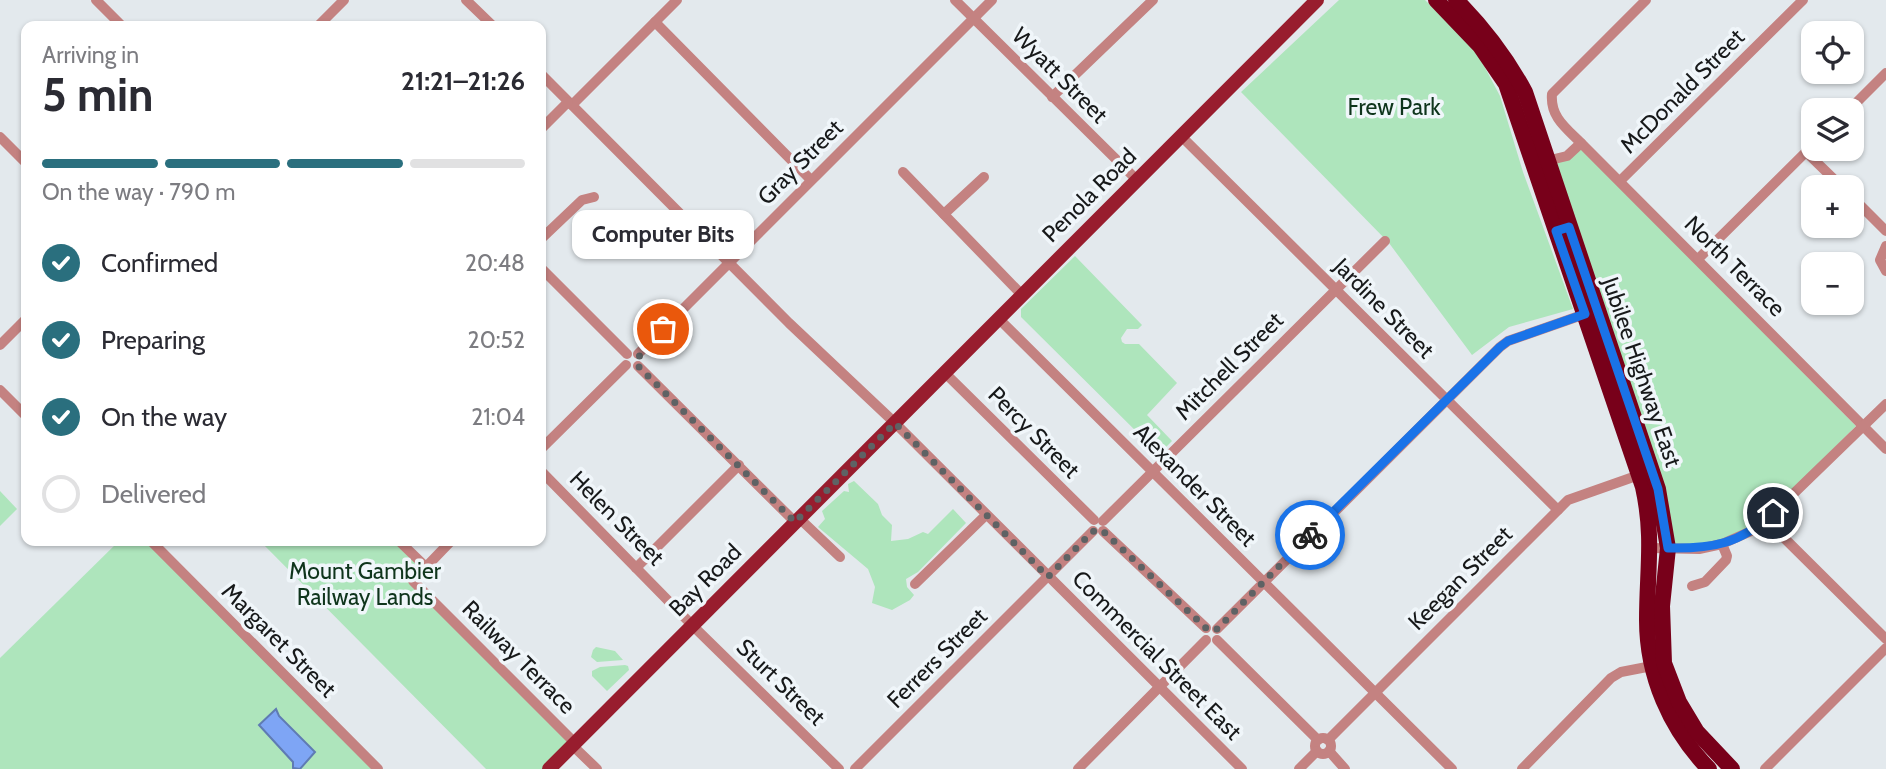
<!DOCTYPE html>
<meta charset="utf-8">
<style>
body{margin:0;font-family:Cabin,sans-serif;background:#f2f2f3;color:#2b2b33;height:100vh;display:flex;flex-direction:column;font-size:26px;white-space:nowrap}
*{box-sizing:border-box;margin:0}
p{font-size:23px;color:#7c7c81}
.icon{flex:none;width:38px;height:38px;fill:none;stroke:currentColor;stroke-width:2;stroke-linecap:round;stroke-linejoin:round}
.map{position:relative;flex:1;overflow:hidden}
.sheet{position:absolute;left:21px;top:21px;width:525px;height:525px;display:flex;flex-direction:column;background:#fff;border-radius:14px;box-shadow:0 2px 5px #0004}
.sheet>*{flex:none}
.buttons{position:absolute;left:1801px;top:21px;display:grid;gap:14px}
.buttons a{display:grid;place-items:center;width:63px;height:63px;border-radius:14px;background:#fff;box-shadow:0 2px 5px #0004;font-size:35px}
.pin{position:absolute;display:grid;place-items:center;width:60px;height:60px;color:#fff;margin:-30px;border:4px solid #fff;border-radius:50%;box-shadow:0 2px 7px #0007}
.courier{position:absolute;display:grid;place-items:center;width:70px;height:70px;margin:-35px;border:5px solid #1a73e8;border-radius:50%;background:#fff;color:#222;box-shadow:0 2px 9px #0007}
.bubble{position:absolute;height:49px;border-radius:14px;background:#fff;box-shadow:0 2px 5px #0004;font-size:23px;font-weight:700;line-height:49px;text-align:center}
.headline em{font-style:normal;font-weight:700}
.headline div{display:flex;flex-direction:column-reverse}
.headline{display:flex;align-items:center;justify-content:space-between;height:119px;padding:0 21px}
h1{font-size:46px;font-weight:700;line-height:52px}
.bar{display:grid;grid-template-columns:repeat(4,1fr);gap:10px 7px;align-content:center;height:84px;padding:0 21px}
.bar i{height:9px;border-radius:5px;background:#e1e1e2}
.bar .active{background:#2a6f7e}
.bar p{grid-column:span 4}
ol{padding:0 21px;list-style:none}
li{display:flex;align-items:center;gap:21px;height:77px}
li p{margin-inline-start:auto}
li .icon{padding:7px;border-radius:50%;background:#2a6f7e;color:#fff;stroke-width:4}
li:last-child{color:#7c7c81}
li i{width:38px;height:38px;border:4px solid #e1e1e2;border-radius:50%}
.map>svg:first-child{display:block}
.green{fill:#aee5bc}
.water{fill:#7ea5f5;stroke:#5f7bb3;stroke-width:2}
.lines{fill:none;stroke-linecap:round;stroke-linejoin:round}
.minor{stroke:#c48281;stroke-width:10}
.major{stroke:#981d2e;stroke-width:14}
.highway{stroke:#78001a;stroke-width:16}
.done{stroke:#5e6264;stroke-width:7;stroke-dasharray:0 12.6}
.route{stroke:#1a73e8;stroke-width:9}
.labels{text-anchor:middle;dominant-baseline:central;stroke-width:7;stroke-linejoin:round;paint-order:stroke}
.street-label{font-size:23px;fill:#17191a;stroke:#f0f6fa}
.park-label{font-size:23px;fill:#0f351c;stroke:#f0f6fa}
</style>
<div class="map">
<svg width="1886" height="769" viewBox="0 0 1886 769">
<rect width="100%" height="100%" fill="#e3e9ed"/>
<g class="green">
<path d="M1339,0H1425L1471,46L1482,62L1500,96L1523,172L1573,309L1509,327L1472,355L1389,243L1241,92Z"/>
<path d="M1580,147L1856,426L1754,528L1722,541L1697,546H1673L1552,163Z"/>
<path d="M1075,256L1142,325L1138,329H1127L1121,338L1122,342L1125,344H1139L1177,383L1147,415L1172,441L1165,448L1154,449L1021,317V309Z"/>
<path d="M854,481L878,504L882,515L892,525L891,541L908,539L923,532L928,534L953,509L966,523L918,572L906,579L907,587L914,595L910,600L892,610L872,603L875,587L868,569L818,527L825,519L822,511L844,491L849,492L848,484Z"/>
<path d="M0,491L17,509L0,526Z"/>
<path d="M119,541H151L378,769H0V658Z"/>
<path d="M260,541H395L422,567L409,581L571,743L545,769H486Z"/>
<path d="M596,647L615,651L623,660L597,662L591,657L593,650Z"/>
<path d="M625,665L628,666L629,670L607,691L592,676V671L600,667Z"/>
</g>
<path class="water" d="M276,709L279,716L315,752L300,769L293,768V762L259,725Z"/>
<g class="lines">
<g class="minor">
<path d="M96,0L122,26"/>
<path d="M466,0L493,26"/>
<path d="M955,0L1137,180"/>
<path d="M655,22L811,180"/>
<path d="M318,26L344,0"/>
<path d="M541,74L789,323L895,423L1242,769"/>
<path d="M1052,97L1153,0"/>
<path d="M572,105L677,0"/>
<path d="M1849,110L1886,73"/>
<path d="M541,129L568,102"/>
<path d="M1181,136L1558,510"/>
<path d="M0,137L26,163"/>
<path d="M1581,143C1566,128 1550,117 1552,94L1646,0"/>
<path d="M1806,152L1842,187"/>
<path d="M1546,161L1567,156L1581,143L1886,449"/>
<path d="M903,172L1022,295"/>
<path d="M1620,181L1803,0"/>
<path d="M1852,197L1886,231"/>
<path d="M944,214L984,177"/>
<path d="M541,239L582,200L594,197"/>
<path d="M1886,246L1880,260L1886,271"/>
<path d="M1698,259L1813,145"/>
<path d="M541,268L627,354"/>
<path d="M999,319L1452,769"/>
<path d="M0,345L26,319"/>
<path d="M638,354L992,0"/>
<path d="M638,366L795,522"/>
<path d="M945,373L1094,520"/>
<path d="M0,390L26,416"/>
<path d="M541,449L626,365"/>
<path d="M541,471L692,625L839,769"/>
<path d="M799,518L840,557"/>
<path d="M1766,520L1886,639"/>
<path d="M1103,521L1385,241"/>
<path d="M1103,531L1206,628"/>
<path d="M151,541L378,769"/>
<path d="M399,541L426,567L413,581L575,743"/>
<path d="M1651,548L1699,549L1722,544L1758,528L1886,404"/>
<path d="M426,567L451,541"/>
<path d="M636,568L739,465"/>
<path d="M915,584L986,515"/>
<path d="M1692,586L1705,582L1726,560L1727,556L1722,544"/>
<path d="M1217,629L1500,347L1508,341L1585,314"/>
<path d="M1217,640L1318,740"/>
<circle cx="1323" cy="746" r="8"/>
<path d="M1328,740L1568,500L1639,475"/>
<path d="M572,745L597,769"/>
<path d="M1329,751L1345,769"/>
<path d="M855,769L1093,531"/>
<path d="M1078,769L1206,640"/>
<path d="M1299,769L1317,751"/>
<path d="M1522,769L1611,678L1621,672L1657,665"/>
<path d="M1765,769L1886,648"/>
</g>
<path class="major" d="M549,769L1317,0"/>
<g class="highway">
<path d="M1436,0L1480,46L1506,84L1643,487C1654,537 1647,570 1647,620C1647,676 1670,729 1709,769"/>
<path d="M1456,0C1484,28 1506,57 1525,92L1658,489L1668,548L1662,606L1664,663L1679,702L1697,732L1732,769"/>
</g>
</g>
<g class="lines">
<path class="done" d="M663,329L638,354L641,358L638,366L795,522L895,423L1048,577L1093,531L1099,533L1103,531L1206,628L1213,626L1217,629L1310,535"/>
<path class="route" d="M1310,535L1500,347L1508,341L1585,314L1556,231L1569,227L1658,489L1668,548C1712,549 1740,544 1773,513"/>
</g>
<g class="labels">
<g class="street-label">
<text transform="translate(1060 75) rotate(45)">Wyatt Street</text>
<text transform="translate(1682 91) rotate(-45)">McDonald Street</text>
<text transform="translate(800 162) rotate(-45)">Gray Street</text>
<text transform="translate(1089 195) rotate(-45)">Penola Road</text>
<text transform="translate(1735 266) rotate(45)">North Terrace</text>
<text transform="translate(1384 308) rotate(45)">Jardine Street</text>
<text transform="translate(1229 366) rotate(-45)">Mitchell Street</text>
<text transform="translate(1642 372) rotate(71)">Jubilee Highway East</text>
<text transform="translate(1034 432) rotate(45)">Percy Street</text>
<text transform="translate(1195 485) rotate(45)">Alexander Street</text>
<text transform="translate(617 518) rotate(45)">Helen Street</text>
<text transform="translate(1460 578) rotate(-45)">Keegan Street</text>
<text transform="translate(705 580) rotate(-45)">Bay Road</text>
<text transform="translate(279 640) rotate(45)">Margaret Street</text>
<text transform="translate(1157 655) rotate(45)">Commercial Street East</text>
<text transform="translate(519 657) rotate(45)">Railway Terrace</text>
<text transform="translate(937 658) rotate(-45)">Ferrers Street</text>
<text transform="translate(781 682) rotate(44)">Sturt Street</text>
</g>
<g class="park-label">
<text x="1394" y="107">Frew Park</text>
<text x="365" y="571">Mount Gambier<tspan x="365" dy="26">Railway Lands</tspan></text>
</g>
</g>
</svg>
<div class="buttons">
<a><svg class="icon" aria-label="locate" viewBox="0 0 24 24"><circle cx="12" cy="12" r="6"/><path d="M12 2v4M12 18v4M2 12h4M18 12h4"/></svg></a>
<a><svg class="icon" aria-label="layers" viewBox="0 0 24 24"><path d="M12 4l9 5-9 5-9-5zM3 14l9 5 9-5"/></svg></a>
<a>+</a>
<a>−</a>
</div>
<div class="pin" style="left:663px;top:329px;background:#ea580c"><svg class="icon" aria-label="bag" viewBox="0 0 24 24"><path d="M5 8h14l-1 12H6zM9 8a3 3 0 0 1 6 0"/></svg></div>
<div class="pin" style="left:1773px;top:513px;background:#1f2937"><svg class="icon" aria-label="home" viewBox="0 0 24 24"><path d="M3 11l9-7 9 7M6 9v11h12V9"/></svg></div>
<div class="courier" style="left:1310px;top:535px"><svg class="icon" aria-label="bike" viewBox="0 0 24 24"><circle cx="6" cy="16" r="4"/><circle cx="18" cy="16" r="4"/><path d="M6 16l4-8h5l3 8M10 8l3 8H6M13 5h3"/></svg></div>
<div class="bubble" style="left:572px;top:210px;width:182px">Computer Bits</div>
<section class="sheet">
<div class="headline"><div><h1>5 min</h1><p>Arriving in</p></div><em>21:21–21:26</em></div>
<div class="bar"><i class="active"></i><i class="active"></i><i class="active"></i><i></i><p>On the way · 790 m</p></div>
<ol>
<li><svg class="icon" aria-label="check" viewBox="0 0 24 24"><path d="M5 12l5 5 9-10"/></svg>Confirmed<p>20:48</p></li>
<li><svg class="icon" aria-label="check" viewBox="0 0 24 24"><path d="M5 12l5 5 9-10"/></svg>Preparing<p>20:52</p></li>
<li><svg class="icon" aria-label="check" viewBox="0 0 24 24"><path d="M5 12l5 5 9-10"/></svg>On the way<p>21:04</p></li>
<li><i></i>Delivered</li>
</ol>
</section>
</div>
